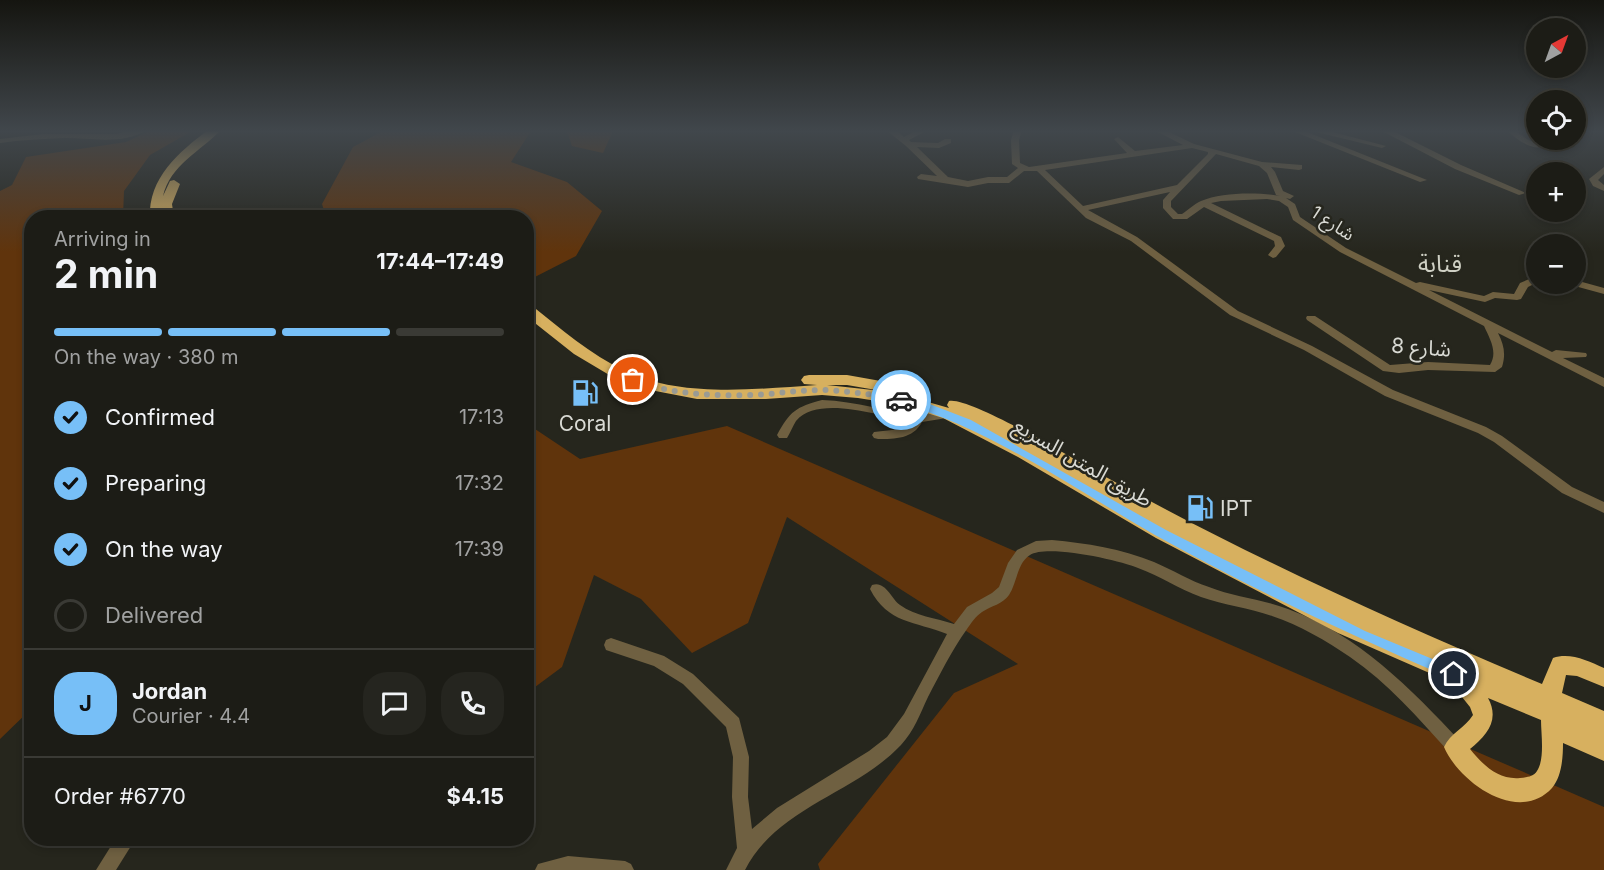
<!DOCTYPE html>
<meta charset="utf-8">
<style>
body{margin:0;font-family:Inter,"Noto Sans Arabic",sans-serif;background:#25251f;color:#f1f3f6;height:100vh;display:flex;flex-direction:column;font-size:22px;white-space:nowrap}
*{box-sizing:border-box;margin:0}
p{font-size:20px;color:#a0a1a1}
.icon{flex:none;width:33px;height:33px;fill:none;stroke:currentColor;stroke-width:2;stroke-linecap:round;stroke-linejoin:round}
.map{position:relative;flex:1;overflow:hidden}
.side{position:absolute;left:24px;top:210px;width:510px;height:636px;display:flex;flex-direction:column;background:#1c1c16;border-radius:24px;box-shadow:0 3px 9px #0003,0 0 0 2px #3a3a35}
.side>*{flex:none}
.needle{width:39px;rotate:41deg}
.buttons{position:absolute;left:1526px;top:18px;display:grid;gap:12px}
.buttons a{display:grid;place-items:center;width:60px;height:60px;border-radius:50%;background:#1c1c16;box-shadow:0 3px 9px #0003,0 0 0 2px #3a3a35;font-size:30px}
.pin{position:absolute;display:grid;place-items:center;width:51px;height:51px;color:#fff;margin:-26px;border:3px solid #fff;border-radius:50%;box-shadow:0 2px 6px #0007}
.courier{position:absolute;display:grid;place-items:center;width:60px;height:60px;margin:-30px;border:4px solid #77bff7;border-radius:50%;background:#fff;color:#222;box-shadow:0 2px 8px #0007}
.head em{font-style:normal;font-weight:700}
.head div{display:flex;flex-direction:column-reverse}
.head{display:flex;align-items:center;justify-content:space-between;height:102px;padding:0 30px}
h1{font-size:39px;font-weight:700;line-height:45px}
.bar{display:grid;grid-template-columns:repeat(4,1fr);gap:9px 6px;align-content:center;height:72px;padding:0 30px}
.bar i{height:8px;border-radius:4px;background:#3a3a35}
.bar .active{background:#77bff7}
.bar p{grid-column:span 4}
.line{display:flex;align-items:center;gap:15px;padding:0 30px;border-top:2px solid #3a3a35}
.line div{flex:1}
.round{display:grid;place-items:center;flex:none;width:63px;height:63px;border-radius:24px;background:#25251f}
ol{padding:0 30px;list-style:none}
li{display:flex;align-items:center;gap:18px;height:66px}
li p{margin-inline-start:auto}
li .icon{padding:6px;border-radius:50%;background:#77bff7;color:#111;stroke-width:4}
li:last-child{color:#a0a1a1}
li i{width:33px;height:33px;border:3px solid #3a3a35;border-radius:50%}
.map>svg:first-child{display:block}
.green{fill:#60340c}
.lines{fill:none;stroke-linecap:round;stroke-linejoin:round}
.minor{fill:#6f6041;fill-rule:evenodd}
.highway{fill:#d7b05f;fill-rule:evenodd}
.route{fill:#77bff7}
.done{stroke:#9a9b94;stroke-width:6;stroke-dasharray:0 10.8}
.labels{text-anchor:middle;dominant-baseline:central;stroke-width:5;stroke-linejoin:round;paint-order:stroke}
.far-street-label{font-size:18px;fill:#d9dad4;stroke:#26261d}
.street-label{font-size:21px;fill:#d9dad4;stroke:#26261d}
.poi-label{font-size:21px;fill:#d9dad4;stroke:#26261d}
.quarter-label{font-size:24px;fill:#cfd0c4;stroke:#26261d}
</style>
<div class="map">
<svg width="1604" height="870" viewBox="0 0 1604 870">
<rect width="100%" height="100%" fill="#26261d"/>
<g class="green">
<path d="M149,131H192L150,155L124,191L123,217L32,218L31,709L0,739V191L12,185L26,157L126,142Z"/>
<path d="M531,131L511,162L567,182L602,211L576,256L527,281L526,218L326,217L322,204L353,147L383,131Z"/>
<path d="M567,131V130L613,131L603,153L572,146Z"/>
<path d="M526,423L580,459L727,426L1604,807V870H820L818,864L954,693L1018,664L787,517L748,623L692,653L641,599L594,575L562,667L527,693Z"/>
</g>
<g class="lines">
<g class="minor">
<path d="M134,130H147C123,145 91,138 65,138C43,139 21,140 0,143V139L43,134H116Z"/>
<path d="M886,130H896L904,137L917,130H928L909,140L911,142L938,143L945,139H951V143L939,148L917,147L948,177L968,181L988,177H1007L1018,168L1012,164L1011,140L1014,130H1022L1019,140L1020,163L1029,167L1127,153L1114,139L1118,137L1135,151L1183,145L1154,130H1165L1194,144L1262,162L1302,165V169L1299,170L1271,167L1275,172L1283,191L1294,196L1290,199L1286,198L1295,204L1300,217L1346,248L1416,283L1420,282L1484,296L1493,292L1514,294L1520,283L1536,276V283L1528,287L1521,299L1517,300L1495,298L1485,302L1429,290L1552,352L1556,350L1586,353L1587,355L1586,357L1563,358L1604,378V387L1498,333C1504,345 1506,354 1502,367L1495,372L1428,370L1399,373L1383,371L1307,320L1306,318L1307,316H1315L1390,365L1428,362L1490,365C1498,352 1490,339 1484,326L1340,252L1293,220L1288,207L1279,201L1267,199L1221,201L1211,203L1281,237L1285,246L1276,257L1273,258L1268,255L1275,246L1274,241L1204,207L1187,219H1173L1163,208V200L1170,192L1088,210L1137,237L1238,311L1312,346L1393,390L1486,427L1502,436L1572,487L1604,502V513L1562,493L1494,442L1478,433L1385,396L1304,350L1230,315L1131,241L1086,218L1037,171H1024L1009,183H988L968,187L918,179L917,177L921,174L937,176L906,146ZM1192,148L1208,152V154L1177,185L1083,206L1045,170ZM1216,154L1259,166L1267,173L1276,195L1280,196C1258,192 1222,192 1201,201C1194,204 1188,210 1182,214H1178L1171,207V201Z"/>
<path d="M1290,130H1302L1427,180L1420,182Z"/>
<path d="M1308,130H1325L1386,146L1382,148Z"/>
<path d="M1380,130H1391L1461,165L1526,193L1519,195L1455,169Z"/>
<path d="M1506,130C1521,130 1522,139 1534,142C1540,143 1543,142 1548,145C1533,153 1518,140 1506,130Z"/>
<path d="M1604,167V174L1598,180L1604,185V191L1593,186L1589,179Z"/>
<path d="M1575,280L1604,288V294L1571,285L1570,284H1575Z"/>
<path d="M822,400C865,401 907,421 949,410L955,414L953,417L922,422C913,439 895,439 878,439L874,438L872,435L874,432L901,429L911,421C881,417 819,394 796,421C793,426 790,433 787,438H779L777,435C790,411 796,407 822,400Z"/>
<path d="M1052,540C1086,543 1122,549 1154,562C1173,570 1190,581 1209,587C1234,597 1262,599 1288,609C1359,635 1410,688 1461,742L1463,747L1461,752L1455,755L1449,752C1418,718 1388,683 1350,657C1326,641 1300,625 1272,616C1249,608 1224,605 1201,597C1179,589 1160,576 1138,568C1119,560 1047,544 1030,555C1017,563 1017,583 1009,595C1003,604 991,606 982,612C976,616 971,623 967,629C952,650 940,674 928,697C920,714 914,731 901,745C855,794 777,807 745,870H726L737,848L732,797L733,757L726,727L683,684L654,666L606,650L604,645L606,640L611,638L664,656L693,674L739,718L749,757L748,797L752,829L777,808L869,751L887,737L904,714L947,634C915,621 888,624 870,589L872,585C885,580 891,598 900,605C915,616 936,618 954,624L967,607L992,593L999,587L1008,563L1017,550L1036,541Z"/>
<path d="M116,838H136L116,870H96Z"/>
<path d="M568,856L625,861L631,864L634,870H535L538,864Z"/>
</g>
<g class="highway">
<path d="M208,130H221C201,151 170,165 163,196L170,181L174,180L180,184L172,204L174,218H150C148,178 179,152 208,130Z"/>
<path d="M526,304L531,305C561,329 590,354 625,371C680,398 757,389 817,385L804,384L801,380L804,376L809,375H847L920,388L922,392L920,396H907L949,408L947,405L949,401C968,396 1073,458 1095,471C1240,552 1389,620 1542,684L1553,658C1570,652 1588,661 1604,668V687L1577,676L1566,675L1562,693L1604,711V761L1563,743C1563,757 1562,776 1552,788C1518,825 1459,782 1444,747C1450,733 1465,728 1473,715L1470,707L1450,682L1338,633L1156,538L1018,457L943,418L901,405L858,398L822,395L766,399H697L645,389L616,379L574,354L526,316ZM827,385H847L882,391ZM1488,698L1541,720C1541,734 1545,759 1537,771C1533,777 1527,777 1520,778C1498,780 1483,765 1470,749C1487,735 1500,720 1488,698Z"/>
</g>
</g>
<linearGradient id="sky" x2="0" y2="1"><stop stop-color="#151510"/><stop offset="0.52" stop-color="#41474c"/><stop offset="1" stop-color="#41474c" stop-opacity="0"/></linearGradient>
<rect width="1604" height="252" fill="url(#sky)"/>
<path class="route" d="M901,397L927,403L971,420L1166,530L1365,631L1459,670L1460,674L1459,678H1450C1350,635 1250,588 1155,535C1073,488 988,427 897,402V398Z"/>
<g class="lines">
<path class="done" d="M633,380C675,396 724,397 769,394C787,392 805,390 823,390C850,391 875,395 901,400"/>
</g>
<defs>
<symbol id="fuel-bare" viewBox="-9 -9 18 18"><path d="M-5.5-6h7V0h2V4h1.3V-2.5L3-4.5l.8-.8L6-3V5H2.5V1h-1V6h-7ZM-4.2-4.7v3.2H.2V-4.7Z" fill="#77bff7" stroke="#26261d" stroke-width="2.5" paint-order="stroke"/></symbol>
</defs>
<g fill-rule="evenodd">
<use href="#fuel-bare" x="566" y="374" width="38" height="38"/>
<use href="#fuel-bare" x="1181" y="489" width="38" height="38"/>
</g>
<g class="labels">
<g class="far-street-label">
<text transform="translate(1333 223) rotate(33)">شارع 1</text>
</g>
<g class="street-label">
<text transform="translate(1421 347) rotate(4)">شارع 8</text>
<text transform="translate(1083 462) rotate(30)">طريق المتن السريع</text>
</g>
<g class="poi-label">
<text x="585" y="423">Coral</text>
<text x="1220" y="508" text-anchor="start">IPT</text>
</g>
<g class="quarter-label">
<text x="1440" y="263">قنابة</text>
</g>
</g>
</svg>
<div class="buttons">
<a><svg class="needle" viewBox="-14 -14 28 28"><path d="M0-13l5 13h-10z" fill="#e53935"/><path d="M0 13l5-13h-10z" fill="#a0a1a1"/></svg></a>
<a><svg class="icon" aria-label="locate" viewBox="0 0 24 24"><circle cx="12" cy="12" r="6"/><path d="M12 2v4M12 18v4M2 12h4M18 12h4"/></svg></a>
<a>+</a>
<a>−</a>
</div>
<div class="pin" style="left:633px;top:380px;background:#ea580c"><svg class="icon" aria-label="bag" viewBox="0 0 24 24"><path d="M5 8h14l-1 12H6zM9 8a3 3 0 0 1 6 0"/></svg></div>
<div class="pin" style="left:1454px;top:674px;background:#1f2937"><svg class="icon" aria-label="home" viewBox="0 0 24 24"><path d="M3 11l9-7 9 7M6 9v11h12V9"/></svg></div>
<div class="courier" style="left:901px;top:400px"><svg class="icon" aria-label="car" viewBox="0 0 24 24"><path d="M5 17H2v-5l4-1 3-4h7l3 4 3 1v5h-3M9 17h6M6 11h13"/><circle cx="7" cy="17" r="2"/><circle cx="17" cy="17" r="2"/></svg></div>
<section class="side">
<div class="head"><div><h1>2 min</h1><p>Arriving in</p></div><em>17:44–17:49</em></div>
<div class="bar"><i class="active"></i><i class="active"></i><i class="active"></i><i></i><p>On the way · 380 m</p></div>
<ol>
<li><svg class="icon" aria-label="check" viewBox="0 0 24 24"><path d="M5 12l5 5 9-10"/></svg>Confirmed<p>17:13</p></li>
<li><svg class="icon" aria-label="check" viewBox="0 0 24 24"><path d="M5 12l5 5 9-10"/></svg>Preparing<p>17:32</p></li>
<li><svg class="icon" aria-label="check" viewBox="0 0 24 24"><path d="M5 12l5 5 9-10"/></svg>On the way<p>17:39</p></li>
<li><i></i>Delivered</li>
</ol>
<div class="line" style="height:108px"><b class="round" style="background:#77bff7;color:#111">J</b><div><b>Jordan</b><p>Courier · 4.4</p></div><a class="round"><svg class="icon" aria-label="chat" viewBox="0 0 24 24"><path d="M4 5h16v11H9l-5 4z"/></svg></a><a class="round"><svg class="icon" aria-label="phone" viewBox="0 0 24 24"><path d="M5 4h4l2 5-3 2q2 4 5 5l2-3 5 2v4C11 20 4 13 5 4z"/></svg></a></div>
<div class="line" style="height:78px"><div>Order #6770</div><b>$4.15</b></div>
</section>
</div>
